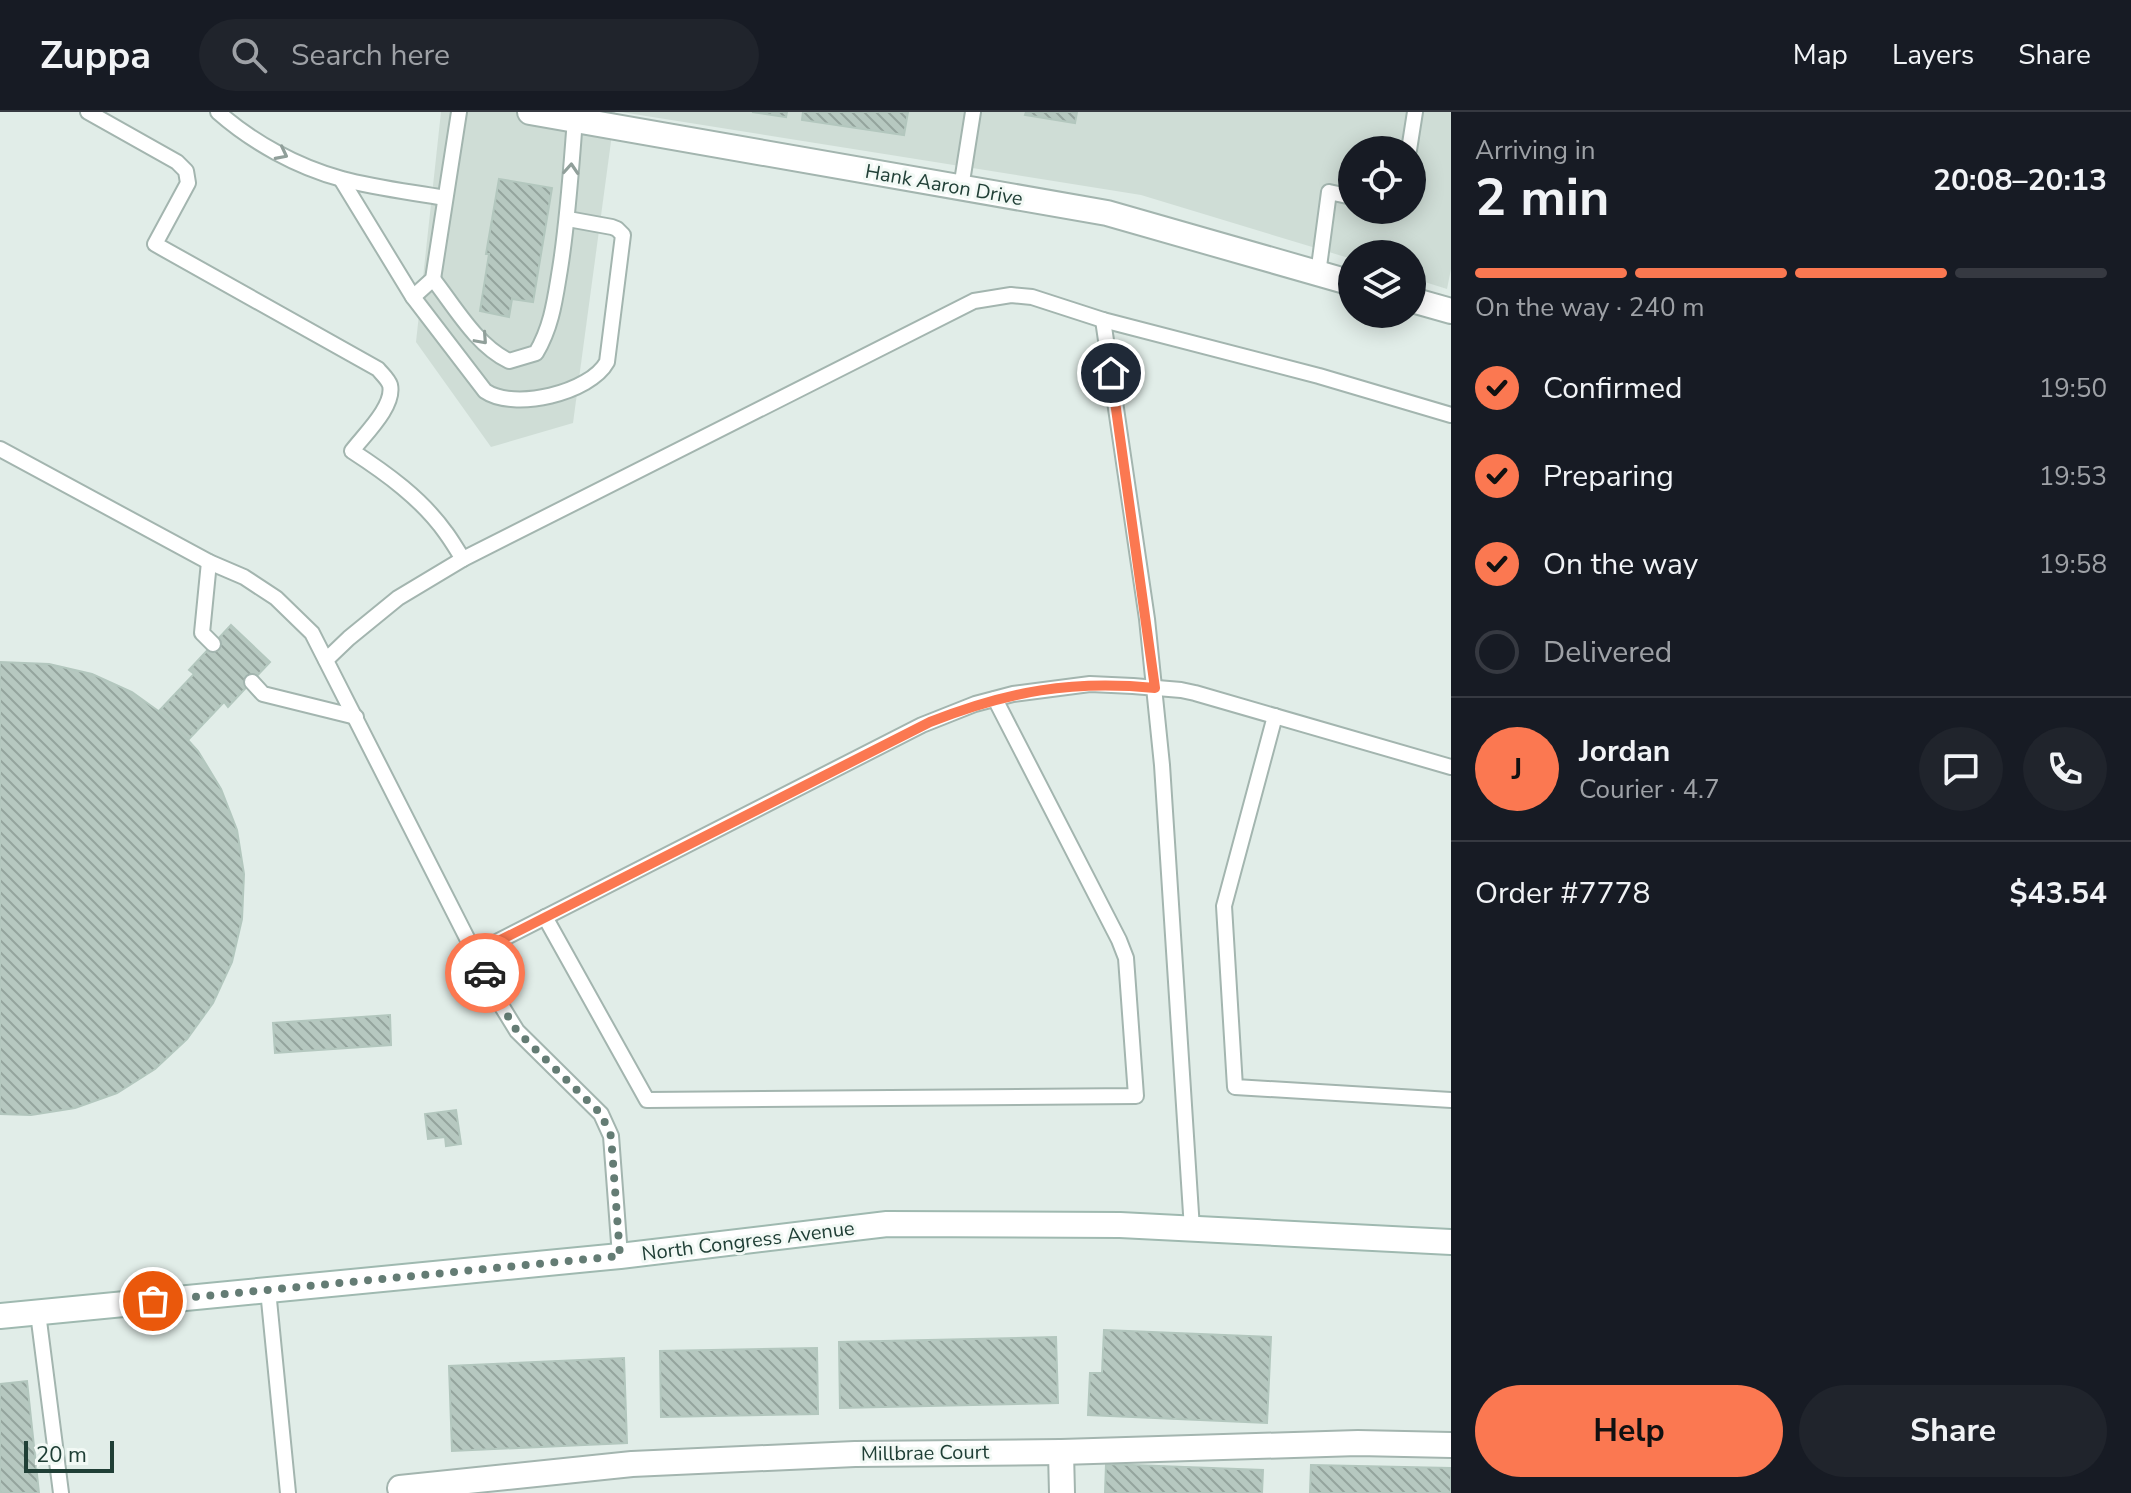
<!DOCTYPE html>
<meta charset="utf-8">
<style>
body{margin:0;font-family:"Nunito Sans",sans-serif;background:#20242c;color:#f1f3f6;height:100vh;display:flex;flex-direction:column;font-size:30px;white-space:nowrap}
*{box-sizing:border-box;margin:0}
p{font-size:26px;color:#9ea1a6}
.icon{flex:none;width:44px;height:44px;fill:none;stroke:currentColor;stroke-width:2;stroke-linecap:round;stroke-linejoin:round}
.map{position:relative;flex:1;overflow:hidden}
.details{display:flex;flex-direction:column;background:#171b24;width:680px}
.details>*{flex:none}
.buttons{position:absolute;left:1338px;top:24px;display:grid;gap:16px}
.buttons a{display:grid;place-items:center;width:88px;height:88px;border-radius:50%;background:#171b24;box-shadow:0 4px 20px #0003;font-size:40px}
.scale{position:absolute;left:24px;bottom:20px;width:90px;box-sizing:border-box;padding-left:8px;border:4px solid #203f36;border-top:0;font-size:22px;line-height:28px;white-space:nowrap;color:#203f36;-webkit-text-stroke:6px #f2f9f5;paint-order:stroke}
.pin{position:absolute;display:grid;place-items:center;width:68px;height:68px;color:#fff;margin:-34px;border:4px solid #fff;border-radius:50%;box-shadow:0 2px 8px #0007}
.courier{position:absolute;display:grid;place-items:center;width:80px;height:80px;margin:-40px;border:6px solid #fb7851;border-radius:50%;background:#fff;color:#222;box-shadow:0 2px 10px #0007}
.summary em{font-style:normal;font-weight:700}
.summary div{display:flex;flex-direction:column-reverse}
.summary{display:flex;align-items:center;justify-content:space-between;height:136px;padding:0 24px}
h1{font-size:52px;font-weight:700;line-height:60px}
.bar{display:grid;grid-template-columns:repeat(4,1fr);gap:12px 8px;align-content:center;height:96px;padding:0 24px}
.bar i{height:10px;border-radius:6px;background:#363941}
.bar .active{background:#fb7851}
.bar p{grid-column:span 4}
.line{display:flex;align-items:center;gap:20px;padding:0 24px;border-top:2px solid #363941}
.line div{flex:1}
.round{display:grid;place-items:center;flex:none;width:84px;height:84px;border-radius:42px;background:#20242c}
ol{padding:0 24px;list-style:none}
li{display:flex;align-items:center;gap:24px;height:88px}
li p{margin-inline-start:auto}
li .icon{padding:8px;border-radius:50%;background:#fb7851;color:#111;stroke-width:4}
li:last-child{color:#9ea1a6}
li i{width:44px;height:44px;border:4px solid #363941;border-radius:50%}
.primary-button{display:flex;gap:16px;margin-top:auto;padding:16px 24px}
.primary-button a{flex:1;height:92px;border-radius:48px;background:#fb7851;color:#111;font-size:32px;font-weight:700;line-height:92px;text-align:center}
.primary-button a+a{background:#20242c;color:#f1f3f6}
header{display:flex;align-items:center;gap:48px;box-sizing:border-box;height:112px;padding:0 40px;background:#171b24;border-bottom:2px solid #363941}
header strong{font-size:38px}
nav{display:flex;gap:44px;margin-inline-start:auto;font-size:28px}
.search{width:560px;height:72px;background:#20242c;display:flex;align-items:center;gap:20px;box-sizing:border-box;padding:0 28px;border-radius:44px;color:#9ea1a6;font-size:30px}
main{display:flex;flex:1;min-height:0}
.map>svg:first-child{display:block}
.built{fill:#cfddd6;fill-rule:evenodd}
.building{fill:url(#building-back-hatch);stroke:#b3c7be;stroke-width:2}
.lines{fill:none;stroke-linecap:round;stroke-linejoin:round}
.lane-casing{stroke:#a3b5af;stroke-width:18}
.street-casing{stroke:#a3b5af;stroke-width:28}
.secondary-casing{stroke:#9fb9b0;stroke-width:28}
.lane{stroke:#fff;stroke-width:14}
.street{stroke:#fff;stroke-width:24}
.secondary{stroke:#fff;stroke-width:24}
.oneway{stroke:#909f9a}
.done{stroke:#647c74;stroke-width:8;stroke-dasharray:0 14.4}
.route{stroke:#fb7851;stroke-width:10}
.labels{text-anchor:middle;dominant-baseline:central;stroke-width:6;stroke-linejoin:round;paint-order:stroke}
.street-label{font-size:20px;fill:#203f36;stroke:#f2f9f5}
</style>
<header>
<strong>Zuppa</strong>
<div class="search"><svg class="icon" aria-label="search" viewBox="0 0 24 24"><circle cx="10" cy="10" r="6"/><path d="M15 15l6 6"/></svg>Search here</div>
<nav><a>Map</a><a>Layers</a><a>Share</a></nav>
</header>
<main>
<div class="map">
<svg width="1451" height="1381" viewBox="0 0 1451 1381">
<defs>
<pattern id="building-back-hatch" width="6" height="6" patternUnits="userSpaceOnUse" patternTransform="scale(2)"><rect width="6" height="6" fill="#b6c8c0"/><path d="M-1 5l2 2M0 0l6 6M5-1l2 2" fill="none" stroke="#94a49d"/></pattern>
</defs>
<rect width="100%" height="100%" fill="#e1ede8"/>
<g class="built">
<path d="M441,0H615L573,311L491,335L416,230Z"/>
<path d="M621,0H1451V157L1447,177L1412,166V142H1352V147L1141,83ZM1352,38H1412V98H1352Z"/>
</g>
<g class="building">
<path d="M752,0H787L786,5Z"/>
<path d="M803,0H908L904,23L802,8Z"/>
<path d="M1026,0H1077L1075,11L1025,3Z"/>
<path d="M499,67L552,76L533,190L512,187L509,205L480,199L489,142H486Z"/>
<path d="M231,513L270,550L228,595L224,590L188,628L168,606L159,599L194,562L189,558Z"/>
<path d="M0,550L49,552L92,562L132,580L168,606L198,639L221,677L237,718L244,762L242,807L232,850L213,891L187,927L155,957L117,981L75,996L31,1003L0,1002Z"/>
<path d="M390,903L391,933L275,941L273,911Z"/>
<path d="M456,998L461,1032L446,1034L445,1025L428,1027L425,1002Z"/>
<path d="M1104,1218L1271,1225L1267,1311L1088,1303L1090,1261H1102Z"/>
<path d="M1056,1225L1058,1291L840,1296L839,1230Z"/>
<path d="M817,1236L818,1302L661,1305L660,1239Z"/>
<path d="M624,1246L627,1331L452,1339L449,1254Z"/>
<path d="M27,1269L39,1381H0V1272Z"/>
<path d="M1106,1352L1263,1358L1262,1381H1105Z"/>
<path d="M1311,1353L1451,1356V1381H1310Z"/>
</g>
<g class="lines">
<defs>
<g id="lane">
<path d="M88,0L177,50L186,59L188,71L155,132L378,257C382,262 388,267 390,273C395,294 364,323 352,339C386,361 422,387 446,421C452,429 457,438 463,447"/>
<path d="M218,0C252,30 297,55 342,67C375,76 411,80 445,86"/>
<path d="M1409,38L1415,0"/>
<path d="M341,67L413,185L485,279C514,299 590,281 607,250L623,123L617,117L612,115L568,107"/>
<path d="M961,76L973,0"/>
<path d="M1318,162L1329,80L1352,85"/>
<path d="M433,167C455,195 476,233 509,249L536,241C552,214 555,187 560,157C568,107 571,58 575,7"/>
<path d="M413,185L433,167L459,0"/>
<path d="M1103,208L1147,507L1162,653L1192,1117"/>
<path d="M0,337L209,450L244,465L276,486L312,521L501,893L517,919L601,1002L611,1024L620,1144"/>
<path d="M209,450L202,521L213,532"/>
<path d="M326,548L349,526L398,486L463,447L974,189L1011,183L1032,185L1103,208L1319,264L1451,303"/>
<path d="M252,570L263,582L356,605"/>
<path d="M1275,604L1224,794L1235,975L1451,988"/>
<path d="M545,805L647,988L1136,984L1126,846L1119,828L995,587"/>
<path d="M475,841L922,613L975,592L1013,582L1090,572L1133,574L1181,578L1195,581L1451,655"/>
<path d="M268,1178L288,1381"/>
<path d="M38,1201L61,1381"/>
</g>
<g id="street">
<path d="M530,0L1107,101L1352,171"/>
<path d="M1412,188L1451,199"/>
<path d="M1061,1340L1062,1381"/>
<path d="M400,1376L632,1352L855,1342L1061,1340L1358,1331L1451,1333"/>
</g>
<path id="secondary" d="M0,1204L620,1144L887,1112L1120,1113L1451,1130"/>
</defs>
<use href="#lane" class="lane-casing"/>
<use href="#street" class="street-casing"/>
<use href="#secondary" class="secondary-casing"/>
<use href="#lane" class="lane"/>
<use href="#street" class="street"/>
<use href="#secondary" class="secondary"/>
</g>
<defs><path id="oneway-chevron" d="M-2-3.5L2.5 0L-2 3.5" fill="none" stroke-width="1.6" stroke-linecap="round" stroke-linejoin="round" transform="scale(2)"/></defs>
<g class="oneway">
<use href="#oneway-chevron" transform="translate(282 42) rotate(27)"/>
<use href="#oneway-chevron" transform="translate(571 57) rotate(-86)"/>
<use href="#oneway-chevron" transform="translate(482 227) rotate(48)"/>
</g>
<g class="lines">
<path class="done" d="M153,1189L620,1144L611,1024L601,1002L517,919L501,893L485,861"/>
<path class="route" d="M485,861L475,841L930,610C1009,579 1071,568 1155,576L1111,261"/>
</g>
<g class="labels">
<g class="street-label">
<text transform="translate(944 73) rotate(10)">Hank Aaron Drive</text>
<text transform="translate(748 1129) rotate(-7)">North Congress Avenue</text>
<text transform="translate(925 1341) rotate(-1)">Millbrae Court</text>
</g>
</g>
</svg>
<div class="buttons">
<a><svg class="icon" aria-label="locate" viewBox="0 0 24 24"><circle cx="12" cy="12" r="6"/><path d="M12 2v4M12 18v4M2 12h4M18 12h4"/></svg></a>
<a><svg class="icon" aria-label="layers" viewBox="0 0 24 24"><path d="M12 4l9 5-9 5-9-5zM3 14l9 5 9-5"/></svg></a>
</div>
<div class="scale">20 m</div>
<div class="pin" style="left:153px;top:1189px;background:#ea580c"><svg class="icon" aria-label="bag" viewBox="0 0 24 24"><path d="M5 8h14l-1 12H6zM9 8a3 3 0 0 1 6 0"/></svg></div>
<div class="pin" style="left:1111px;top:261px;background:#1f2937"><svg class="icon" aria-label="home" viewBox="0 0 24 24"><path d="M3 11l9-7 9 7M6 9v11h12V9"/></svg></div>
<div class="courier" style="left:485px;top:861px"><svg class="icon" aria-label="car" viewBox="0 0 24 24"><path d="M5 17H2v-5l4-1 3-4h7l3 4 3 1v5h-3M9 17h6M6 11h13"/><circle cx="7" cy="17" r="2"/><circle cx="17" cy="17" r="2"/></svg></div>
</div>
<section class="details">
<div class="summary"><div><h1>2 min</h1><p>Arriving in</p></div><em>20:08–20:13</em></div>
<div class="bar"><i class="active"></i><i class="active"></i><i class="active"></i><i></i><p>On the way · 240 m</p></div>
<ol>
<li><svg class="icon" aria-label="check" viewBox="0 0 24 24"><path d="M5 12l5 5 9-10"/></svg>Confirmed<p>19:50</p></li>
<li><svg class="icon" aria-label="check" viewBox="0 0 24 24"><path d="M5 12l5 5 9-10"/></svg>Preparing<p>19:53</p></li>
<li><svg class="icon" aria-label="check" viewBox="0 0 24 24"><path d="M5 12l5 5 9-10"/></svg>On the way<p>19:58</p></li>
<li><i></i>Delivered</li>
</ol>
<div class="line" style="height:144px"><b class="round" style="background:#fb7851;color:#111">J</b><div><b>Jordan</b><p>Courier · 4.7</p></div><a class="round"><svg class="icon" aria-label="chat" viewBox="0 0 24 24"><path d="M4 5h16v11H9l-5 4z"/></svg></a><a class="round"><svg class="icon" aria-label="phone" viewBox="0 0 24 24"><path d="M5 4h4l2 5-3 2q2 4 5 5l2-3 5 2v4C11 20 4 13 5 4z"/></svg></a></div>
<div class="line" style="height:104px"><div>Order #7778</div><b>$43.54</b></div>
<div class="primary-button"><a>Help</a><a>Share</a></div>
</section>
</main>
